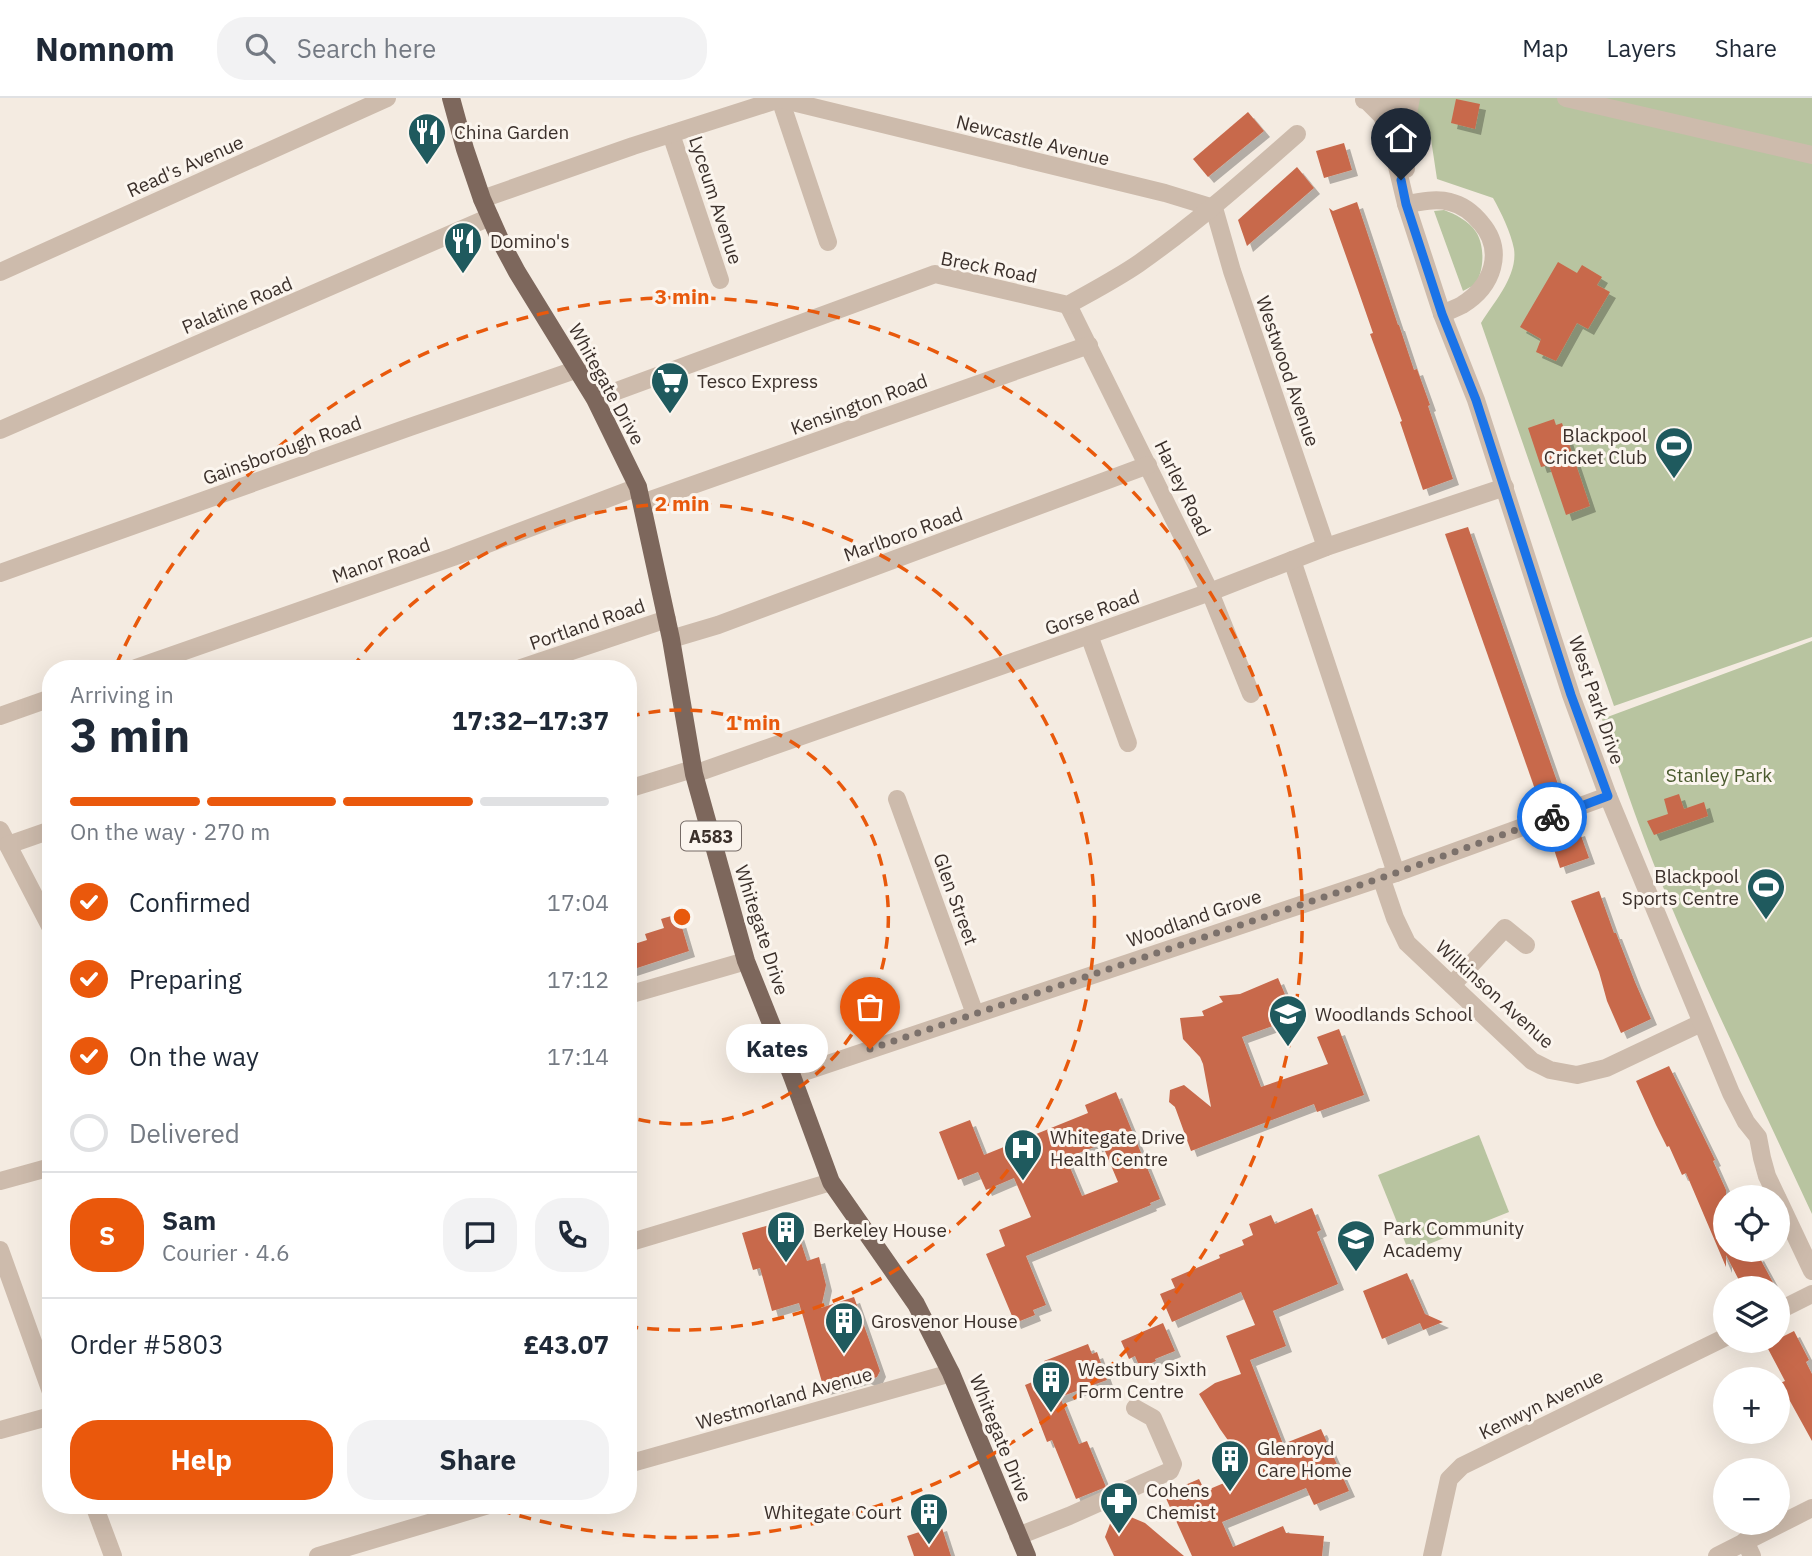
<!DOCTYPE html>
<meta charset="utf-8">
<style>
body{margin:0;font-family:"IBM Plex Sans",sans-serif;background:#f2f2f3;color:#1f2937;height:100vh;display:flex;flex-direction:column;font-size:26px;white-space:nowrap}
*{box-sizing:border-box;margin:0}
p{font-size:23px;color:#747a83}
.icon{flex:none;width:38px;height:38px;fill:none;stroke:currentColor;stroke-width:2;stroke-linecap:round;stroke-linejoin:round}
.map{position:relative;flex:1;overflow:hidden}
.side{position:absolute;left:42px;top:562px;width:595px;height:854px;display:flex;flex-direction:column;background:#fff;border-radius:28px;box-shadow:0 7px 28px #0002}
.side>*{flex:none}
.buttons{position:absolute;left:1713px;top:1087px;display:grid;gap:14px}
.buttons a{display:grid;place-items:center;width:77px;height:77px;border-radius:50%;background:#fff;box-shadow:0 7px 28px #0002;font-size:35px}
.pin{position:absolute;display:grid;place-items:center;width:60px;height:60px;color:#fff;margin:-72px -30px;border-radius:50% 50% 50% 0;rotate:-45deg;box-shadow:0 0 7px #0007}
.pin .icon{rotate:45deg}
.courier{position:absolute;display:grid;place-items:center;width:70px;height:70px;margin:-35px;border:5px solid #1a73e8;border-radius:50%;background:#fff;color:#222;box-shadow:0 2px 9px #0007}
.bubble{position:absolute;height:49px;border-radius:24px;background:#fff;box-shadow:0 7px 28px #0002;font-size:23px;font-weight:700;line-height:49px;text-align:center}
.headline em{font-style:normal;font-weight:700}
.headline div{display:flex;flex-direction:column-reverse}
.headline{display:flex;align-items:center;justify-content:space-between;height:119px;padding:0 28px}
h1{font-size:46px;font-weight:700;line-height:52px}
.bar{display:grid;grid-template-columns:repeat(4,1fr);gap:10px 7px;align-content:center;height:84px;padding:0 28px}
.bar i{height:9px;border-radius:5px;background:#e0e1e3}
.bar .on{background:#ea580c}
.bar p{grid-column:span 4}
.line{display:flex;align-items:center;gap:18px;padding:0 28px;border-top:2px solid #e0e1e3}
.line div{flex:1}
.round{display:grid;place-items:center;flex:none;width:74px;height:74px;border-radius:28px;background:#f2f2f3}
ol{padding:0 28px;list-style:none}
li{display:flex;align-items:center;gap:21px;height:77px}
li p{margin-inline-start:auto}
li .icon{padding:7px;border-radius:50%;background:#ea580c;color:#fff;stroke-width:4}
li:last-child{color:#747a83}
li i{width:38px;height:38px;border:4px solid #e0e1e3;border-radius:50%}
.cta{display:flex;gap:14px;margin-top:auto;padding:14px 28px}
.cta a{flex:1;height:80px;border-radius:28px;background:#ea580c;color:#fff;font-size:28px;font-weight:700;line-height:80px;text-align:center}
.cta a+a{background:#f2f2f3;color:#1f2937}
header{display:flex;align-items:center;gap:42px;box-sizing:border-box;height:98px;padding:0 35px;background:#fff;border-bottom:2px solid #e0e1e3}
header strong{font-size:33px}
nav{display:flex;gap:38px;margin-inline-start:auto;font-size:24px}
.search{width:490px;height:63px;background:#f2f2f3;display:flex;align-items:center;gap:18px;box-sizing:border-box;padding:0 24px;border-radius:28px;color:#747a83;font-size:26px}
.map>svg:first-child{display:block}
.green{fill:#b8c4a0}
.building{fill:#c8694b;fill-rule:evenodd;filter:url(#shadow)}
.lines{fill:none;stroke-linecap:round;stroke-linejoin:round}
.minor{stroke:#cdbbac;stroke-width:18}
.tertiary{stroke:#cdbbac;stroke-width:18}
.primary{stroke:#7d675c;stroke-width:18}
.done{stroke:#7c716b;stroke-width:7;stroke-dasharray:0 12.6}
.route{stroke:#1a73e8;stroke-width:9}
.ring{fill:none;stroke:#e8590c;stroke-width:3.5;stroke-dasharray:12 9}
.labels{text-anchor:middle;dominant-baseline:central;stroke-width:6;stroke-linejoin:round;paint-order:stroke}
.shield{fill:#fbf5ee;stroke:#756b66;stroke-width:2}
.shield-label{font-size:18px;font-weight:bold;fill:#3b302b}
.poi-label{font-size:19px;fill:#3b302b;stroke:#fbf5ee;text-anchor:start}
.street-label{font-size:19px;fill:#3b302b;stroke:#fbf5ee}
.park-label{font-size:19px;fill:#4a5a2e;stroke:#fbf5ee}
.centre{fill:#e8590c;stroke:#fbf5ee;stroke-width:3.5}
.ring-label{font-size:21px;text-anchor:middle;font-weight:bold;fill:#e8590c;stroke:#fbf5ee;stroke-width:6;stroke-linejoin:round;paint-order:stroke}
</style>
<header>
<strong>Nomnom</strong>
<div class="search"><svg class="icon" aria-label="search" viewBox="0 0 24 24"><circle cx="10" cy="10" r="6"/><path d="M15 15l6 6"/></svg>Search here</div>
<nav><a>Map</a><a>Layers</a><a>Share</a></nav>
</header>
<div class="map">
<svg width="1812" height="1458" viewBox="0 0 1812 1458">
<defs>
<filter id="shadow"><feDropShadow dx="6" dy="6" stdDeviation="0" flood-color="#0004"/></filter>
</defs>
<rect width="100%" height="100%" fill="#f4ebe1"/>
<g class="green">
<path d="M1419,0H1812V539L1614,608L1481,225C1494,204 1518,178 1514,151C1511,135 1501,114 1493,100L1437,81L1429,28L1413,27Z"/>
<path d="M1444,112C1455,116 1469,123 1476,134C1485,147 1485,176 1473,188C1472,188 1463,193 1463,193L1434,113Z"/>
<path d="M1812,543V1116C1763,1010 1711,904 1666,796C1642,739 1622,679 1602,621Z"/>
<path d="M1479,1037L1509,1114L1409,1154L1378,1077Z"/>
</g>
<g class="building">
<path d="M1456,1L1480,6L1475,31L1451,25Z"/>
<path d="M1248,14L1264,33L1208,79L1193,61Z"/>
<path d="M1344,45L1352,72L1324,80L1316,53Z"/>
<path d="M1297,69L1314,90L1247,148L1238,122Z"/>
<path d="M1357,104L1398,227H1399L1414,272L1417,271L1430,307L1428,308L1453,381L1423,392L1400,324L1402,323L1370,236L1373,235L1357,189L1329,110L1333,113Z"/>
<path d="M1558,164L1577,175L1582,167L1602,179L1597,187L1610,194L1588,231L1577,225L1556,263L1536,254L1541,241L1520,229Z"/>
<path d="M1554,321L1556,327L1562,325L1590,408L1566,417L1549,367L1541,369L1528,330Z"/>
<path d="M1468,429L1559,689L1537,697L1445,436Z"/>
<path d="M1679,696L1684,711L1704,704L1708,718L1654,737L1647,723L1668,716L1664,701Z"/>
<path d="M1579,732L1589,760L1560,770L1551,742Z"/>
<path d="M1599,793L1614,835H1616L1635,884L1651,921L1621,935L1607,903L1599,874L1571,803Z"/>
<path d="M678,816L689,853L628,873V848L647,842L645,836L664,830L661,821Z"/>
<path d="M1278,880L1295,920L1242,939L1261,989L1328,966L1317,939L1339,931L1364,997L1317,1014L1314,1006L1191,1053L1175,1009L1169,1004L1170,992L1184,987L1211,1009L1203,966L1200,959L1183,941L1180,920L1204,918L1202,913L1223,904L1219,898L1240,896Z"/>
<path d="M1669,968L1715,1062L1713,1063L1726,1092V1152H1753L1756,1158L1758,1157L1776,1190H1743L1726,1157V1169L1686,1075L1682,1077L1669,1048L1667,1049L1656,1027L1636,983Z"/>
<path d="M1116,994L1160,1101L1150,1105L1151,1107L1026,1158L1046,1207L1033,1212L1035,1217L1015,1225L986,1156L1005,1148L999,1132L1031,1119L1014,1080L986,1092L978,1074L958,1082L939,1034L970,1022L984,1057L1088,1015L1085,1007ZM1102,1046L1118,1084L1082,1098L1066,1060Z"/>
<path d="M1312,1110L1321,1132L1317,1134L1338,1186L1273,1213L1286,1248L1250,1262L1283,1346L1321,1331L1349,1393L1314,1407L1306,1390L1222,1424L1233,1449L1283,1428L1286,1435L1324,1438L1322,1458H1192L1164,1396L1199,1381L1205,1393L1243,1377L1237,1365L1242,1362L1220,1331L1199,1296L1215,1285L1241,1276L1226,1238L1255,1227L1241,1194L1172,1224L1160,1196L1175,1190L1171,1181L1220,1160L1219,1157L1244,1147L1242,1142L1253,1137L1249,1126L1271,1117L1275,1126Z"/>
<path d="M793,1120L807,1163L819,1159L826,1187L821,1210L854,1199L880,1273L877,1279L869,1282L865,1280L824,1291L799,1205L772,1213L760,1170L753,1172L742,1135Z"/>
<path d="M1407,1175L1425,1216L1443,1224L1423,1232L1420,1225L1382,1241L1363,1193Z"/>
<path d="M1163,1225L1175,1253L1155,1261L1156,1263L1140,1270L1135,1258L1129,1261L1121,1243Z"/>
<path d="M1794,1233L1809,1262L1806,1264L1812,1276V1343L1780,1285L1785,1283L1766,1247Z"/>
<path d="M1088,1246L1092,1256L1097,1254L1107,1282L1060,1299L1079,1346L1087,1343L1106,1389L1076,1401L1052,1342L1047,1344L1025,1287L1047,1278L1045,1273L1048,1272L1044,1263Z"/>
<path d="M1126,1417L1145,1425L1184,1458H1114L1105,1439L1111,1423Z"/>
<path d="M941,1427L951,1458H914L907,1438Z"/>
</g>
<g class="lines">
<g class="minor">
<path d="M1566,0L1812,57"/>
<path d="M780,1L828,144"/>
<path d="M671,36L720,182"/>
<path d="M482,101L633,48L780,1L1165,95L1214,110"/>
<path d="M1406,106C1420,104 1436,100 1450,104C1463,107 1472,114 1481,125C1505,153 1493,188 1462,207C1456,210 1449,213 1442,216"/>
<path d="M1214,110L1232,173L1326,449"/>
<path d="M0,174L387,0"/>
<path d="M1068,207L1210,494L1251,596"/>
<path d="M595,301L935,176L1068,207C1091,194 1116,181 1138,166C1195,126 1245,82 1297,36"/>
<path d="M0,332L490,119"/>
<path d="M642,405L1089,247"/>
<path d="M1292,462L1396,775"/>
<path d="M0,475L410,329L578,271"/>
<path d="M1089,537L1128,645"/>
<path d="M671,541L718,527L1148,367"/>
<path d="M136,570L453,459L638,389"/>
<path d="M521,570L667,521"/>
<path d="M0,618L51,600"/>
<path d="M694,676L1089,537L1210,494L1326,449L1505,389"/>
<path d="M628,691L693,671"/>
<path d="M897,701L975,916"/>
<path d="M0,732L51,830"/>
<path d="M8,747L51,732"/>
<path d="M1381,779L1395,820L1407,845L1532,963L1550,972L1577,977L1606,970L1701,925"/>
<path d="M1452,887L1505,830L1526,847"/>
<path d="M628,897L746,863"/>
<path d="M792,978L1396,775L1608,698"/>
<path d="M0,1083L51,1069"/>
<path d="M628,1145L831,1084"/>
<path d="M0,1152L51,1294"/>
<path d="M1778,1213L1812,1196"/>
<path d="M0,1332L51,1318"/>
<path d="M628,1366L951,1275"/>
<path d="M94,1407L113,1458"/>
<path d="M1018,1438L1069,1418L1170,1373L1173,1366L1153,1320L1135,1310"/>
<path d="M1745,1443L1752,1458"/>
<path d="M318,1458L489,1407"/>
<path d="M1432,1458L1449,1381L1462,1368L1726,1239"/>
</g>
<g class="tertiary">
<path d="M1364,2L1383,6L1403,0"/>
<path d="M1366,2L1382,18L1389,35L1406,106L1442,216L1476,302L1571,597L1608,698L1731,995L1746,1024L1758,1039L1762,1060L1767,1078L1777,1099"/>
<path d="M1406,71L1405,31L1411,0"/>
<path d="M1778,1101L1812,1173"/>
<path d="M1717,1458L1812,1410"/>
</g>
<path class="primary" d="M451,0L465,51L482,101L502,146L517,174L595,301L638,389L671,541L694,676L746,863L792,978L831,1084L916,1206L951,1275L1027,1458"/>
</g>
<g class="lines">
<path class="done" d="M870,951L1396,775L1552,719"/>
<path class="route" d="M1401,82L1406,106L1442,216L1476,302L1571,597L1608,698L1552,719"/>
</g>
<g class="ring">
<path d="M628 619A207 207 0 1 1 628 1019"/>
<path d="M352 570A413 413 0 1 1 632 1229"/>
<path d="M116 567A620 620 0 1 1 490 1409"/>
</g>
<defs>
<symbol id="restaurant-pin" viewBox="-11 -11 22 30"><path d="M0 17L-7.5 6A9.5 9.5 0 1 1 7.5 6Z" fill="#1f5a5e" stroke="#fbf5ee"/><path d="M-5-6h1v4h1v-4h1v4h1v-4h1v5L-1.5 .5V6h-2V.5L-5-1ZM5-6V6H3V1.5H1.5Q1.5-4 5-6Z" fill="#fff"/></symbol>
<symbol id="supermarket-pin" viewBox="-11 -11 22 30"><path d="M0 17L-7.5 6A9.5 9.5 0 1 1 7.5 6Z" fill="#1f5a5e" stroke="#fbf5ee"/><path d="M-6-5.5h2.5l.6 2H6L4.5 2H-2.5L-4.4-4H-6ZM-1.5 3.2a1.3 1.3 0 1 0 .1 0ZM3 3.2a1.3 1.3 0 1 0 .1 0Z" fill="#fff"/></symbol>
<symbol id="stadium-pin" viewBox="-11 -11 22 30"><path d="M0 17L-7.5 6A9.5 9.5 0 1 1 7.5 6Z" fill="#1f5a5e" stroke="#fbf5ee"/><path d="M0-5a6.5 5 0 1 0 0 10a6.5 5 0 1 0 0-10ZM-3.5-1.8h7v3.6h-7Z" fill="#fff"/></symbol>
<symbol id="school-pin" viewBox="-11 -11 22 30"><path d="M0 17L-7.5 6A9.5 9.5 0 1 1 7.5 6Z" fill="#1f5a5e" stroke="#fbf5ee"/><path d="M0-5L7-2L0 1L-7-2ZM-4 1L0 2.5L4 1V4Q0 6-4 4Z" fill="#fff"/></symbol>
<symbol id="hospital-pin" viewBox="-11 -11 22 30"><path d="M0 17L-7.5 6A9.5 9.5 0 1 1 7.5 6Z" fill="#1f5a5e" stroke="#fbf5ee"/><path d="M-5-5h3v3.5h4V-5h3V5h-3V1.5h-4V5h-3Z" fill="#fff"/></symbol>
<symbol id="building-pin" viewBox="-11 -11 22 30"><path d="M0 17L-7.5 6A9.5 9.5 0 1 1 7.5 6Z" fill="#1f5a5e" stroke="#fbf5ee"/><path d="M-4-6H4V6H1V3H-1V6H-4ZM-2.5-4.3h1.7v1.8h-1.7ZM.8-4.3h1.7v1.8H.8ZM-2.5-1h1.7V.8h-1.7ZM.8-1h1.7V.8H.8Z" fill="#fff"/></symbol>
<symbol id="pharmacy-pin" viewBox="-11 -11 22 30"><path d="M0 17L-7.5 6A9.5 9.5 0 1 1 7.5 6Z" fill="#1f5a5e" stroke="#fbf5ee"/><path d="M-2-6h4v4h4v4h-4v4h-4v-4h-4v-4h4Z" fill="#fff"/></symbol>
</defs>
<g fill-rule="evenodd">
<use href="#restaurant-pin" x="405" y="12" width="44" height="60"/>
<use href="#restaurant-pin" x="441" y="121" width="44" height="60"/>
<use href="#supermarket-pin" x="648" y="261" width="44" height="60"/>
<use href="#stadium-pin" x="1652" y="326" width="44" height="60"/>
<use href="#stadium-pin" x="1744" y="767" width="44" height="60"/>
<use href="#school-pin" x="1266" y="894" width="44" height="60"/>
<use href="#hospital-pin" x="1001" y="1028" width="44" height="60"/>
<use href="#building-pin" x="764" y="1110" width="44" height="60"/>
<use href="#school-pin" x="1334" y="1119" width="44" height="60"/>
<use href="#building-pin" x="822" y="1201" width="44" height="60"/>
<use href="#building-pin" x="1029" y="1260" width="44" height="60"/>
<use href="#building-pin" x="1208" y="1339" width="44" height="60"/>
<use href="#pharmacy-pin" x="1097" y="1381" width="44" height="60"/>
<use href="#building-pin" x="907" y="1392" width="44" height="60"/>
</g>
<g class="labels">
<rect class="shield" x="681" y="723.5" width="60" height="29" rx="5"/>
<g class="shield-label">
<text x="711" y="738">A583</text>
</g>
<g class="poi-label">
<text x="454" y="34">China Garden</text>
<text x="490" y="143">Domino's</text>
<text x="697" y="283">Tesco Express</text>
<text x="1647" y="337" text-anchor="end">Blackpool<tspan x="1647" dy="22">Cricket Club</tspan></text>
<text x="1739" y="778" text-anchor="end">Blackpool<tspan x="1739" dy="22">Sports Centre</tspan></text>
<text x="1315" y="916">Woodlands School</text>
<text x="1050" y="1039">Whitegate Drive<tspan x="1050" dy="22">Health Centre</tspan></text>
<text x="1383" y="1130">Park Community<tspan x="1383" dy="22">Academy</tspan></text>
<text x="813" y="1132">Berkeley House</text>
<text x="871" y="1223">Grosvenor House</text>
<text x="1078" y="1271">Westbury Sixth<tspan x="1078" dy="22">Form Centre</tspan></text>
<text x="1257" y="1350">Glenroyd<tspan x="1257" dy="22">Care Home</tspan></text>
<text x="1146" y="1392">Cohens<tspan x="1146" dy="22">Chemist</tspan></text>
<text x="902" y="1414" text-anchor="end">Whitegate Court</text>
</g>
<g class="street-label">
<text transform="translate(1033 42) rotate(14)">Newcastle Avenue</text>
<text transform="translate(185 68) rotate(-24)">Read's Avenue</text>
<text transform="translate(716 102) rotate(72)">Lyceum Avenue</text>
<text transform="translate(989 169) rotate(11)">Breck Road</text>
<text transform="translate(237 207) rotate(-23)">Palatine Road</text>
<text transform="translate(1288 273) rotate(71)">Westwood Avenue</text>
<text transform="translate(607 286) rotate(61)">Whitegate Drive</text>
<text transform="translate(859 306) rotate(-20)">Kensington Road</text>
<text transform="translate(282 352) rotate(-20)">Gainsborough Road</text>
<text transform="translate(1183 390) rotate(64)">Harley Road</text>
<text transform="translate(903 436) rotate(-20)">Marlboro Road</text>
<text transform="translate(381 462) rotate(-19)">Manor Road</text>
<text transform="translate(1092 514) rotate(-20)">Gorse Road</text>
<text transform="translate(587 526) rotate(-19)">Portland Road</text>
<text transform="translate(1597 602) rotate(71)">West Park Drive</text>
<text transform="translate(956 801) rotate(70)">Glen Street</text>
<text transform="translate(1194 820) rotate(-19)">Woodland Grove</text>
<text transform="translate(762 832) rotate(72)">Whitegate Drive</text>
<text transform="translate(1495 896) rotate(42)">Wilkinson Avenue</text>
<text transform="translate(784 1300) rotate(-16)">Westmorland Avenue</text>
<text transform="translate(1541 1306) rotate(-26)">Kenwyn Avenue</text>
<text transform="translate(1001 1340) rotate(68)">Whitegate Drive</text>
</g>
<g class="park-label">
<text x="1719" y="677">Stanley Park</text>
</g>
</g>
<circle cx="682" cy="819" r="10" class="centre"/>
<g class="ring-label">
<text x="682" y="206">3 min</text>
<text x="682" y="413">2 min</text>
<text x="753" y="632">1 min</text>
</g>
</svg>
<div class="buttons">
<a><svg class="icon" aria-label="locate" viewBox="0 0 24 24"><circle cx="12" cy="12" r="6"/><path d="M12 2v4M12 18v4M2 12h4M18 12h4"/></svg></a>
<a><svg class="icon" aria-label="layers" viewBox="0 0 24 24"><path d="M12 4l9 5-9 5-9-5zM3 14l9 5 9-5"/></svg></a>
<a>+</a>
<a>−</a>
</div>
<div class="pin" style="left:870px;top:951px;background:#ea580c"><svg class="icon" aria-label="bag" viewBox="0 0 24 24"><path d="M5 8h14l-1 12H6zM9 8a3 3 0 0 1 6 0"/></svg></div>
<div class="pin" style="left:1401px;top:82px;background:#1f2937"><svg class="icon" aria-label="home" viewBox="0 0 24 24"><path d="M3 11l9-7 9 7M6 9v11h12V9"/></svg></div>
<div class="courier" style="left:1552px;top:719px"><svg class="icon" aria-label="bike" viewBox="0 0 24 24"><circle cx="6" cy="16" r="4"/><circle cx="18" cy="16" r="4"/><path d="M6 16l4-8h5l3 8M10 8l3 8H6M13 5h3"/></svg></div>
<div class="bubble" style="left:726px;top:926px;width:102px">Kates</div>
<section class="side">
<div class="headline"><div><h1>3 min</h1><p>Arriving in</p></div><em>17:32–17:37</em></div>
<div class="bar"><i class="on"></i><i class="on"></i><i class="on"></i><i></i><p>On the way · 270 m</p></div>
<ol>
<li><svg class="icon" aria-label="check" viewBox="0 0 24 24"><path d="M5 12l5 5 9-10"/></svg>Confirmed<p>17:04</p></li>
<li><svg class="icon" aria-label="check" viewBox="0 0 24 24"><path d="M5 12l5 5 9-10"/></svg>Preparing<p>17:12</p></li>
<li><svg class="icon" aria-label="check" viewBox="0 0 24 24"><path d="M5 12l5 5 9-10"/></svg>On the way<p>17:14</p></li>
<li><i></i>Delivered</li>
</ol>
<div class="line" style="height:126px"><b class="round" style="background:#ea580c;color:#fff">S</b><div><b>Sam</b><p>Courier · 4.6</p></div><a class="round"><svg class="icon" aria-label="chat" viewBox="0 0 24 24"><path d="M4 5h16v11H9l-5 4z"/></svg></a><a class="round"><svg class="icon" aria-label="phone" viewBox="0 0 24 24"><path d="M5 4h4l2 5-3 2q2 4 5 5l2-3 5 2v4C11 20 4 13 5 4z"/></svg></a></div>
<div class="line" style="height:91px"><div>Order #5803</div><b>£43.07</b></div>
<div class="cta"><a>Help</a><a>Share</a></div>
</section>
</div>
